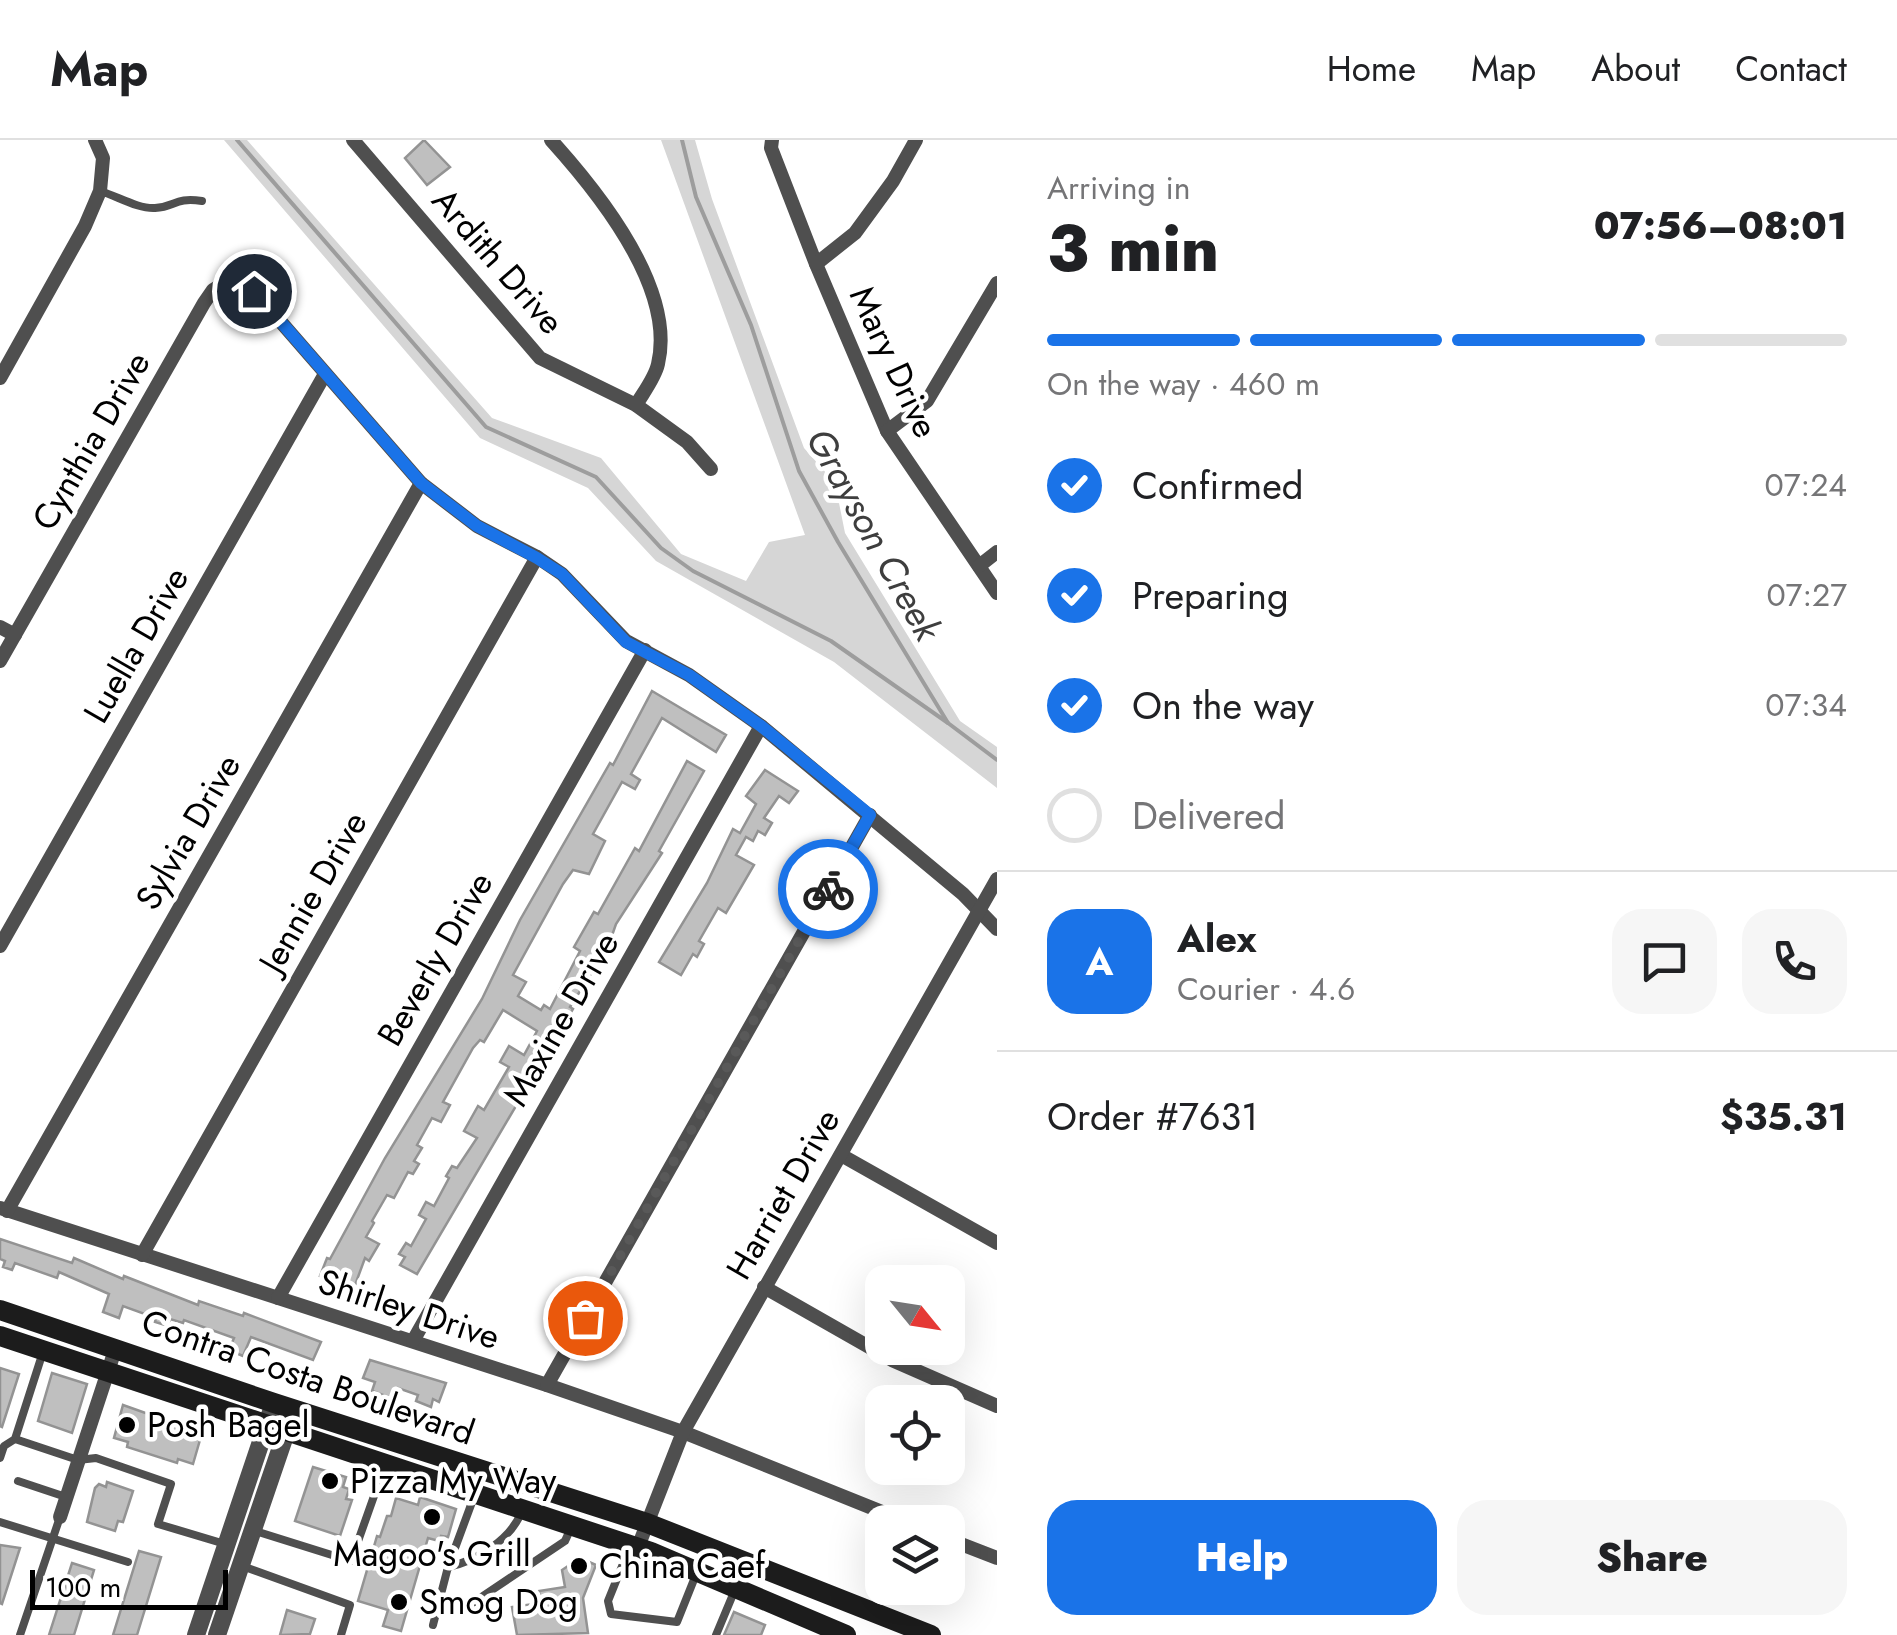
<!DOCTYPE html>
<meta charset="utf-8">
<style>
body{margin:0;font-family:Jost,sans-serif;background:#f6f6f6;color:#202124;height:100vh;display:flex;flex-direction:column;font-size:38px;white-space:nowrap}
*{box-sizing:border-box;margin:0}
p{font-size:32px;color:#757577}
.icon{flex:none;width:55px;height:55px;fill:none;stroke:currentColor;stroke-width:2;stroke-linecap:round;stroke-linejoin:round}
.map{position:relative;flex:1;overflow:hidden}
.panel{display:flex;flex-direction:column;background:#fff;width:900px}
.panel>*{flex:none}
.needle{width:65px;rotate:120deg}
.tools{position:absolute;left:865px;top:1125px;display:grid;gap:20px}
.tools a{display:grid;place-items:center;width:100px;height:100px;border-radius:20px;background:#fff;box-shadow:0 10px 40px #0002;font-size:50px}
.scale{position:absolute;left:30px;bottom:25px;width:198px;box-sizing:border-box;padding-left:10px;border:5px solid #000;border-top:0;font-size:28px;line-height:35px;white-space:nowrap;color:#000;-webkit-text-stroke:8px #fff;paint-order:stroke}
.pin{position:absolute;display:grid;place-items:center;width:85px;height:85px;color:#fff;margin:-42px;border:5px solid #fff;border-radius:50%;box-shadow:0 2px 10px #0007}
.courier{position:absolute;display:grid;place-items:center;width:100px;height:100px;margin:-50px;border:8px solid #1a73e8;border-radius:50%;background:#fff;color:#222;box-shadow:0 2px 12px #0007}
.head em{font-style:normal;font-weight:800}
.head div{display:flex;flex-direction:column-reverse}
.head{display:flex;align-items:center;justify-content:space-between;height:170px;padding:0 50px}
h1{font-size:65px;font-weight:800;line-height:75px}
.bar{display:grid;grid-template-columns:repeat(4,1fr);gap:15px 10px;align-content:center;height:120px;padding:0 50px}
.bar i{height:12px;border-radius:8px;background:#e0e0e0}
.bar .selected{background:#1a73e8}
.bar p{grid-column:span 4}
.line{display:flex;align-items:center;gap:25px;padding:0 50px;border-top:2px solid #e0e0e0}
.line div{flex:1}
.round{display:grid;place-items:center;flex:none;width:105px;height:105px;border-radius:30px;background:#f6f6f6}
ol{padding:0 50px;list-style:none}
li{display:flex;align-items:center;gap:30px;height:110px}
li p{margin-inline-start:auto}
li .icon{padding:10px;border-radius:50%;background:#1a73e8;color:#fff;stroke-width:4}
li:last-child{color:#757577}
li i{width:55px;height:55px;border:5px solid #e0e0e0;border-radius:50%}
.action{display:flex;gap:20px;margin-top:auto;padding:20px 50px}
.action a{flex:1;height:115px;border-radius:30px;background:#1a73e8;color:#fff;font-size:40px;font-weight:800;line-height:115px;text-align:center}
.action a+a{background:#f6f6f6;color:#202124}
header{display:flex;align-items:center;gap:60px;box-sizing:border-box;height:140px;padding:0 50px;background:#fff;border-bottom:2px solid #e0e0e0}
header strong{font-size:48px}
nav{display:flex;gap:55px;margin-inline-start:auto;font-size:35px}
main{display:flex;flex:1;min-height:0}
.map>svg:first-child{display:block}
.green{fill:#d6d6d6}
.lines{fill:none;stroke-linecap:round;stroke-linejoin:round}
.stream{stroke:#9d9d9d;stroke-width:4}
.building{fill:#bfbfbf;stroke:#939393;stroke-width:2.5}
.service{stroke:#4f4f4f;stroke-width:8}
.minor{stroke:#4f4f4f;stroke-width:14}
.tertiary{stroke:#4f4f4f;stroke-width:18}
.secondary{stroke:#1c1c1c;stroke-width:20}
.done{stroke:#595959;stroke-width:10;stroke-dasharray:0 18}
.route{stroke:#1a73e8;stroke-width:12}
.poi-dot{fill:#000;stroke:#fff;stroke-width:4}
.labels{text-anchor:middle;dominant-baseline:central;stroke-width:9;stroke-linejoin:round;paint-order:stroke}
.street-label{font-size:35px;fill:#000;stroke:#fff}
.poi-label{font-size:35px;fill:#000;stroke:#fff;text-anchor:start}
.water-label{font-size:38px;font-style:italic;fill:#3e3e3e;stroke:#fff}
</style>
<header>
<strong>Map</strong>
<nav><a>Home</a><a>Map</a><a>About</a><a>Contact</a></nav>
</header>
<main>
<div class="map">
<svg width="997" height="1495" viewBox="0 0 997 1495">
<rect width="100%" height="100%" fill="#fff"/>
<path class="green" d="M224,0H247L492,278L601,318L681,414L746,441L769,402L805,395L661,0H695L712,59L804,308L835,343L845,393L960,581L997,607V648L834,522L656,421L588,348L480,298Z"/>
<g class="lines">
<g class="stream">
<path d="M237,0L486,287L596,337L661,408L693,431L831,501L948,583"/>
<path d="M682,0L696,57L751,185L799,331L838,402L948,583L997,620"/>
</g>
</g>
<g class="building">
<path d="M424,0L450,27L427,45L405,18Z"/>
<path d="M652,551L726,595L716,612L662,578L631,634L640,640L635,649L622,642L593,694L605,701L589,734L573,730L563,744L513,835L526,842L518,856L541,870L544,865L550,869L580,811L574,807L594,772L598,774L635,708L639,711L687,621L704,631L659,711L662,713L616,784L608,807L570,867L573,869L417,1134L400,1125L405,1117L399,1114L406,1103L411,1106L426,1079L419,1075L426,1062L434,1066L449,1038L446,1036L452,1026L457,1028L477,998L464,991L478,966L484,970L509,927L500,922L509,906L524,915L537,891L503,870L484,902L480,900L473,908L443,962L450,965L441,982L432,978L417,1005L422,1008L414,1021L419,1024L413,1034L408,1032L394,1058L387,1055L372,1081L374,1083L366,1097L379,1104L369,1121L365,1118L354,1148L320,1136L327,1118L330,1119L385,1018L482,859L520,780L610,623L613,625Z"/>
<path d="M765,630L798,651L789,663L779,656L764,678L772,683L765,695L758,691L753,701L746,697L736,715L754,725L726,773L718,768L699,801L704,804L697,817L693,814L681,835L659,822L707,743L733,689L740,693L756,664L746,656Z"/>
<path d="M0,1099L72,1123L74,1118L123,1139L124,1136L198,1165L199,1161L243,1176L244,1173L321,1202L313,1220L251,1197L243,1216L229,1210L234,1198L184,1180L183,1183L170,1179L168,1186L155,1182L156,1178L123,1166L119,1178L103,1172L109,1154L59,1132L57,1138L15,1123L12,1130L3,1127L5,1121L0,1119Z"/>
<path d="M370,1220L446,1243L439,1262L433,1259L431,1267L416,1261L418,1255L398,1248L394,1259L372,1251L375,1242L363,1238Z"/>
<path d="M0,1228L19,1234L2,1287L0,1286Z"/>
<path d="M52,1233L87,1244L72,1293L38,1281Z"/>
<path d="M123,1265L202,1293L193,1324L178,1319L177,1323L127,1307L128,1302L114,1298Z"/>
<path d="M313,1327L346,1337L343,1347L349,1349L346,1359L352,1360L340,1396L295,1381Z"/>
<path d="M107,1342L133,1351L123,1382L118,1381L115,1391L87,1382L95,1348L99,1344L106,1347Z"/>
<path d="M420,1357L456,1369L448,1397L441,1396L439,1401L428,1398L401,1491L383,1486L388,1470L358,1461L377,1396L380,1397L387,1376H391L396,1358L418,1365Z"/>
<path d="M0,1405L20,1408L2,1464L0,1463Z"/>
<path d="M139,1411L161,1417L137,1495H113Z"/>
<path d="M580,1418L596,1425L583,1458L588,1493L517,1495L512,1467L541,1463L539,1451L565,1447L562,1430Z"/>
<path d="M72,1423L94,1430L74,1495H49Z"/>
<path d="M287,1470L315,1479L310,1494L280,1495Z"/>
<path d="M734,1472L765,1485L761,1495H724Z"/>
</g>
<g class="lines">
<g class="service">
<path d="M100,51C117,56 138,69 155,68C176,67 174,57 202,61"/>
<path d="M15,1299L78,1320L96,1318L171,1344L158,1384L225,1404"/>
<path d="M0,1318L4,1306L15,1299L42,1215"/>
<path d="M18,1341L66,1357"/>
<path d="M0,1382L128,1422"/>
<path d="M252,1390L351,1421L385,1325"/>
<path d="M629,1409L608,1461L611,1474L677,1482L697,1432"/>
<path d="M242,1426L350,1465L341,1495"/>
<path d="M448,1427C476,1421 510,1400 521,1373"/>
<path d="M471,1464L565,1401L570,1390"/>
<path d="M433,1485L448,1427L475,1354"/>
<path d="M20,1495L60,1377"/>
<path d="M716,1495L734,1452"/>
</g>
<g class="minor">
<path d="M353,0L540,218L636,265L687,302L711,329"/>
<path d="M551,0C598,52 676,148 658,224C655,238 643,253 636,265"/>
<path d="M772,0L771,8L816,124L887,291L997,453"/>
<path d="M816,124L855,93L893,41L916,0"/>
<path d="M0,238L85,86L100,51L103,18L95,0"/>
<path d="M887,291L927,261L997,143"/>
<path d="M979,426L997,412"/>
<path d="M0,487L15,495"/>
<path d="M0,521L204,163L213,150L228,141L254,151L421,343L477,386L537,417L562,434L626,501L689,535L761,586L963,754L997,789"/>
<path d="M0,806L325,234"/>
<path d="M841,1015L997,1103"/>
<path d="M0,1068L547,1245L683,1292L907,1382"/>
<path d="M7,1071L421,343"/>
<path d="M142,1115L537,417"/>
<path d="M764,1147L892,1220L997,1266"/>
<path d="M278,1158L645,510"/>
<path d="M413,1201L761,586"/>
<path d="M547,1245L870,675"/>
<path d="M60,1377L116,1207"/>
<path d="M948,1399L997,1418"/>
<path d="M638,1407L683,1292L997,739"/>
</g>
<g class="tertiary">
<path d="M196,1495L274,1263"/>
<path d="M217,1495L291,1278"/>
</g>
<g class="secondary">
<path d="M0,1170L274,1263L647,1383L931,1495"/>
<path d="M0,1196L651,1412L846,1495"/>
</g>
</g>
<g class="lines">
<path class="done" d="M585,1178L828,749"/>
<path class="route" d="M254,151L421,343L477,386L537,418L562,434L626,502L689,535L761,586L870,675L828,749"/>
</g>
<g class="poi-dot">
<circle cx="127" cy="1285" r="10"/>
<circle cx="330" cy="1341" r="10"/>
<circle cx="432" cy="1377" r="10"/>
<circle cx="579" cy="1426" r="10"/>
<circle cx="399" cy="1462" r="10"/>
</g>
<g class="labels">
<g class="street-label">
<text transform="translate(498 121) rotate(49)">Ardith Drive</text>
<text transform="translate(894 222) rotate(65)">Mary Drive</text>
<text transform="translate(91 301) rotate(-60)">Cynthia Drive</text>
<text transform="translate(136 505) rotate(-60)">Luella Drive</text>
<text transform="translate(188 692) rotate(-60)">Sylvia Drive</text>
<text transform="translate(313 752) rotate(-60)">Jennie Drive</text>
<text transform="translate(435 819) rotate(-60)">Beverly Drive</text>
<text transform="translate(561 879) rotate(-60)">Maxine Drive</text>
<text transform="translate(783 1054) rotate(-60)">Harriet Drive</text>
<text transform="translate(409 1169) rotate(18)">Shirley Drive</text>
<text transform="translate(308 1237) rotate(19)">Contra Costa Boulevard</text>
</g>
<g class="poi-label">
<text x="147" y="1285">Posh Bagel</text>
<text x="350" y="1341">Pizza My Way</text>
<text x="432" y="1414" text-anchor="middle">Magoo's Grill</text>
<text x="599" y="1426">China Caef</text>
<text x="419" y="1462">Smog Dog</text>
</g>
<g class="water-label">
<text transform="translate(874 394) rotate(61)">Grayson Creek</text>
</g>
</g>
</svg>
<div class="tools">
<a><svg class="needle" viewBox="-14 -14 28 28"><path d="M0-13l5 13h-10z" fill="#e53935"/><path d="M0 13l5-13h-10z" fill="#757577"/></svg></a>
<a><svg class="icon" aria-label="locate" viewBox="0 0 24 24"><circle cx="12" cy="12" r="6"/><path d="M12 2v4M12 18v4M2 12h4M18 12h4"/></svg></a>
<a><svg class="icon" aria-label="layers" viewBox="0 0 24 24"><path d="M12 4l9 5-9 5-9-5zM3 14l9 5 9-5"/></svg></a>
</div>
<div class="scale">100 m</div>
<div class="pin" style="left:585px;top:1178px;background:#ea580c"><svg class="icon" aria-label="bag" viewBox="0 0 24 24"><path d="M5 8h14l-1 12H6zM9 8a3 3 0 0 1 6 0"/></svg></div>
<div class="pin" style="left:254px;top:151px;background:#1f2937"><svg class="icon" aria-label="home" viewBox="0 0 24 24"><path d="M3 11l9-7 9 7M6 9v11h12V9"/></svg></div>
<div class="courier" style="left:828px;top:749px"><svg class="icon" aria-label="bike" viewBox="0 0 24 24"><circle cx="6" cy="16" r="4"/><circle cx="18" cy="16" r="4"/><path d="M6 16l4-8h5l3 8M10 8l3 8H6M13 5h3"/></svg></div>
</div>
<section class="panel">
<div class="head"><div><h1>3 min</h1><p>Arriving in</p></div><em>07:56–08:01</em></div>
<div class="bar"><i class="selected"></i><i class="selected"></i><i class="selected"></i><i></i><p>On the way · 460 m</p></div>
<ol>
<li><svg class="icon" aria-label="check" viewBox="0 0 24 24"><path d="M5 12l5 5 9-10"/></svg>Confirmed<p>07:24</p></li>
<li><svg class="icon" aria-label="check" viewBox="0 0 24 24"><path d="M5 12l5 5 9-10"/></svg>Preparing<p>07:27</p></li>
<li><svg class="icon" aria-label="check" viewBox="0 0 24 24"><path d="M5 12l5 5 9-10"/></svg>On the way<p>07:34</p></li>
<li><i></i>Delivered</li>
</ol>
<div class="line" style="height:180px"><b class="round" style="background:#1a73e8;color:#fff">A</b><div><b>Alex</b><p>Courier · 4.6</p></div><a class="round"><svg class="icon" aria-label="chat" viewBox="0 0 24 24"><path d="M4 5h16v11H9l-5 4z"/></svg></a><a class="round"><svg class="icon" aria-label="phone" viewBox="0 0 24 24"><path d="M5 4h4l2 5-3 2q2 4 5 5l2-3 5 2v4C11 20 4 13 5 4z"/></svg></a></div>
<div class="line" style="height:130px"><div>Order #7631</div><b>$35.31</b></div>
<div class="action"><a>Help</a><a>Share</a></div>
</section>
</main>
